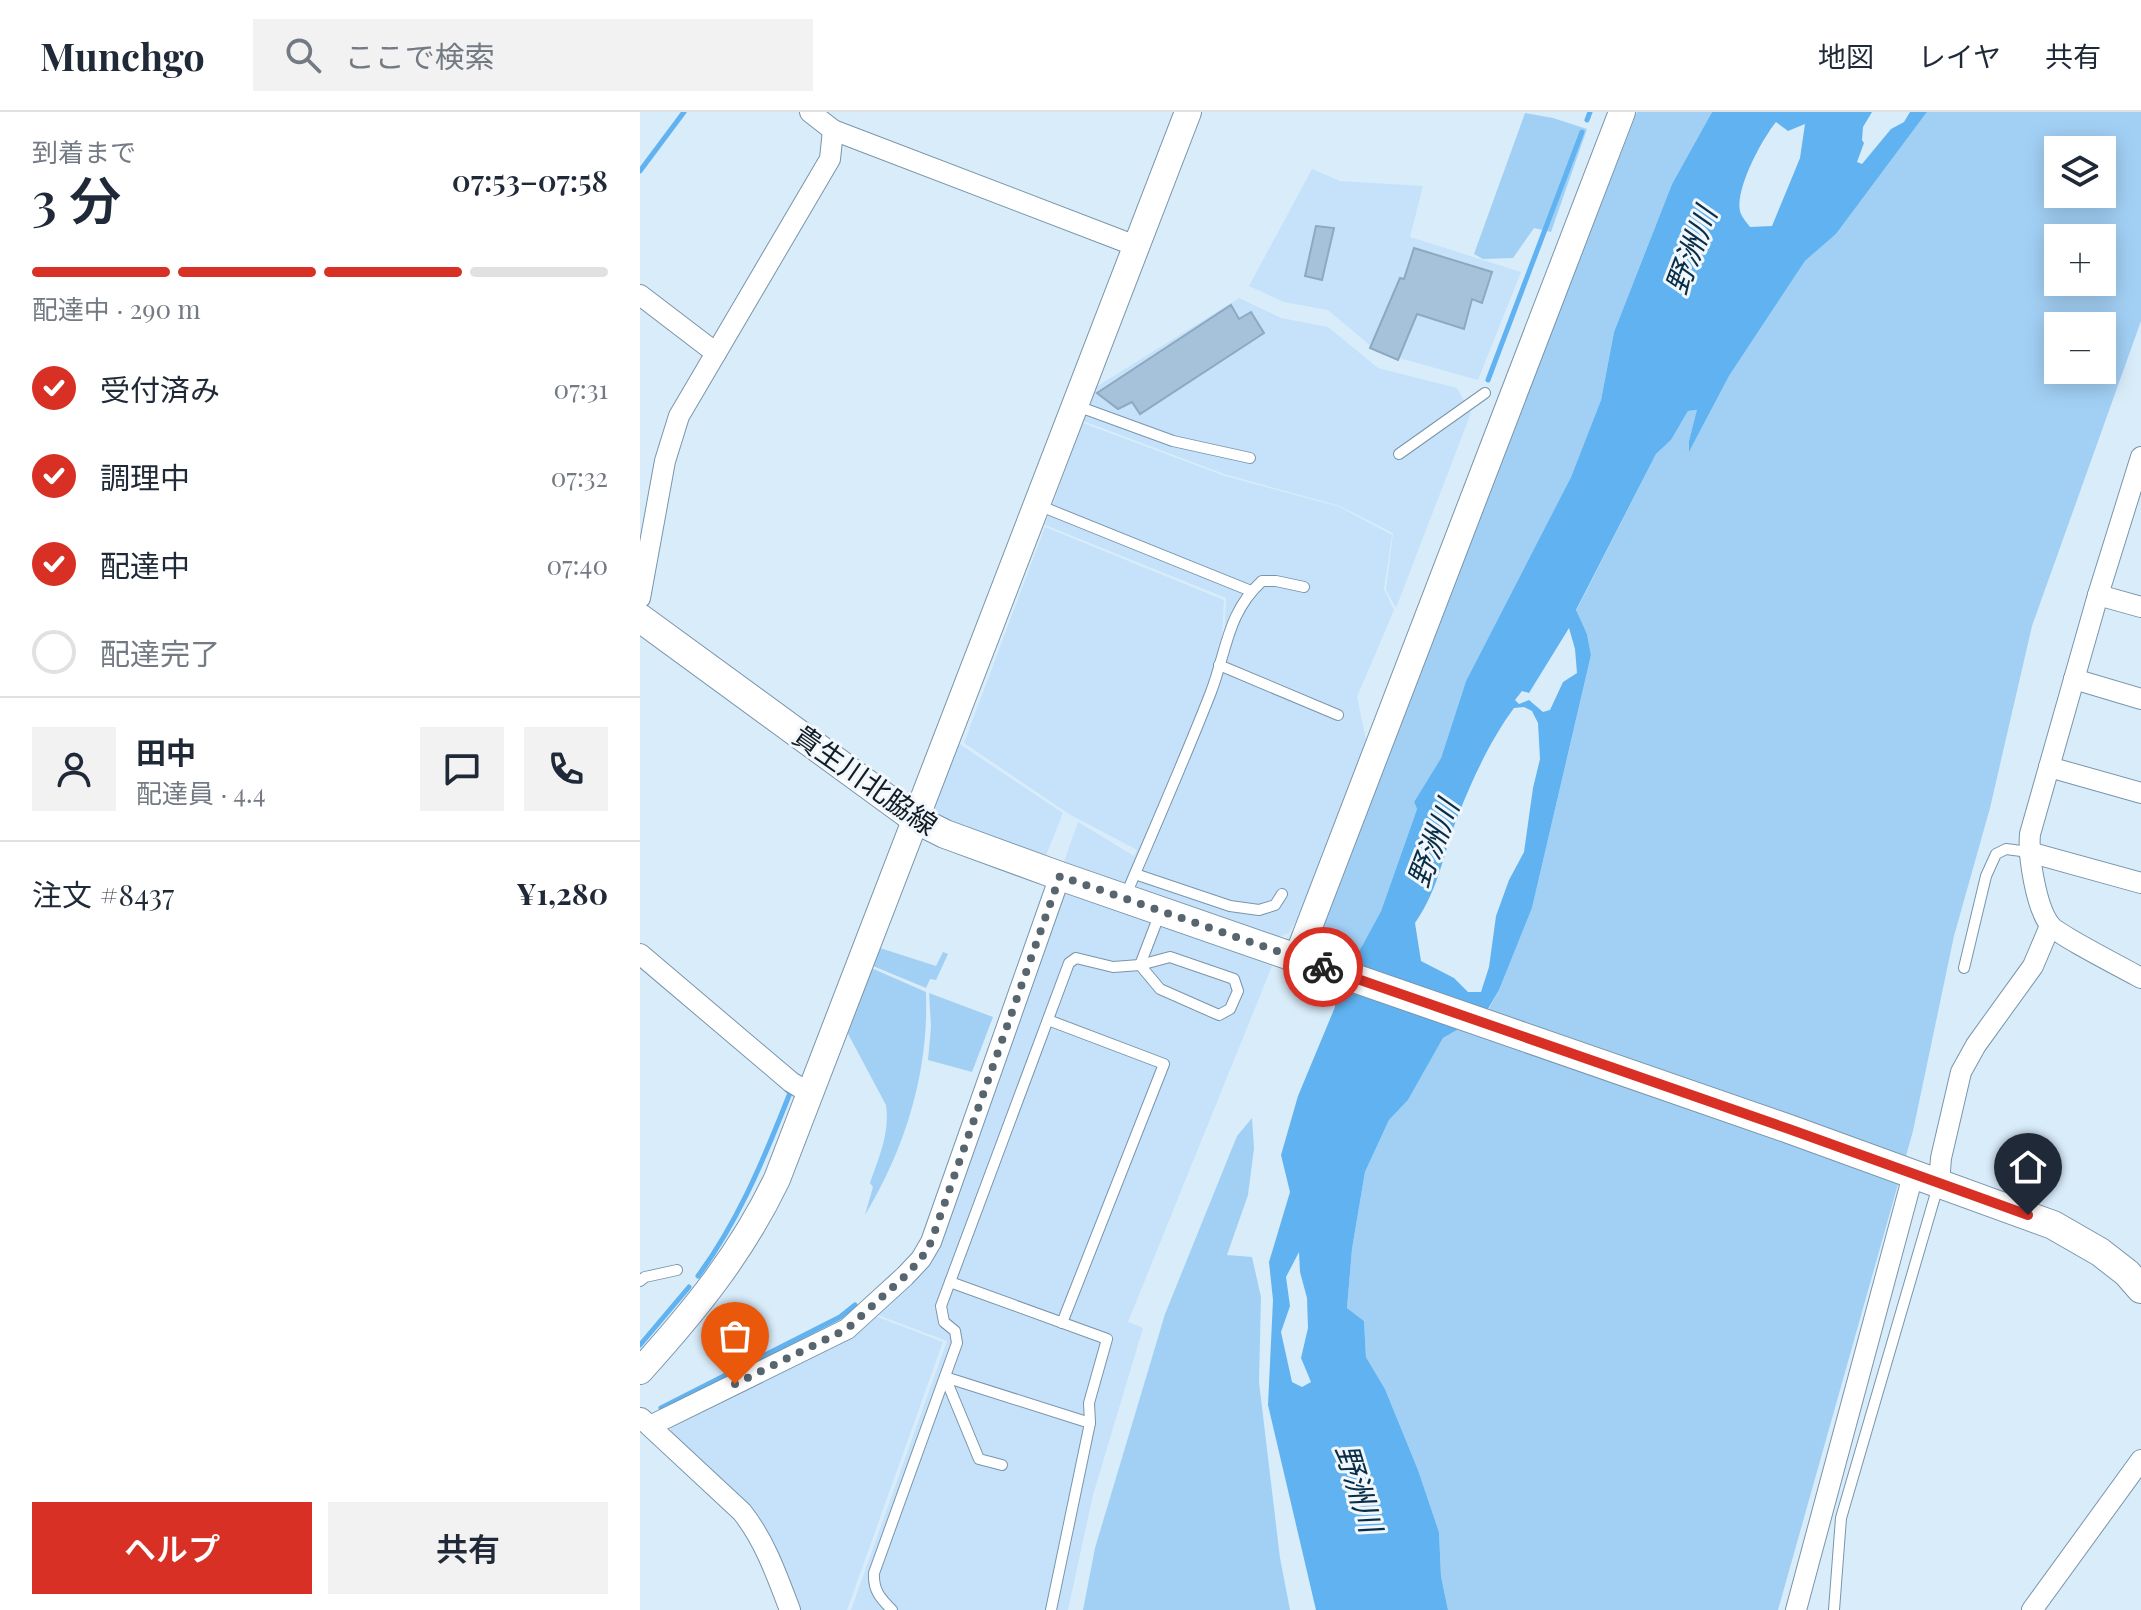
<!DOCTYPE html>
<html lang="ja">
<meta charset="utf-8">
<style>
body{margin:0;font-family:"Playfair Display","Noto Sans JP",serif;background:#f2f2f3;color:#1f2937;height:100vh;display:flex;flex-direction:column;font-size:30px;white-space:nowrap}
*{box-sizing:border-box;margin:0}
p{font-size:26px;color:#747a83}
.icon{flex:none;width:44px;height:44px;fill:none;stroke:currentColor;stroke-width:2;stroke-linecap:round;stroke-linejoin:round}
.map{position:relative;flex:1;overflow:hidden}
.side{display:flex;flex-direction:column;background:#fff;width:640px}
.side>*{flex:none}
.buttons{position:absolute;left:1404px;top:24px;display:grid;gap:16px}
.buttons a{display:grid;place-items:center;width:72px;height:72px;border-radius:0px;background:#fff;box-shadow:0 4px 20px #0003;font-size:40px}
.pin{position:absolute;display:grid;place-items:center;width:68px;height:68px;color:#fff;margin:-82px -34px;border-radius:50% 50% 50% 0;rotate:-45deg;box-shadow:0 0 8px #0007}
.pin .icon{rotate:45deg}
.courier{position:absolute;display:grid;place-items:center;width:80px;height:80px;margin:-40px;border:6px solid #d93025;border-radius:50%;background:#fff;color:#222;box-shadow:0 2px 10px #0007}
.overview em{font-style:normal;font-weight:600}
.overview div{display:flex;flex-direction:column-reverse}
.overview{display:flex;align-items:center;justify-content:space-between;height:136px;padding:0 32px}
h1{font-size:52px;font-weight:600;line-height:60px}
.bar{display:grid;grid-template-columns:repeat(4,1fr);gap:12px 8px;align-content:center;height:96px;padding:0 32px}
.bar i{height:10px;border-radius:6px;background:#e0e1e3}
.bar .selected{background:#d93025}
.bar p{grid-column:span 4}
.line{display:flex;align-items:center;gap:20px;padding:0 32px;border-top:2px solid #e0e1e3}
.line div{flex:1}
.round{display:grid;place-items:center;flex:none;width:84px;height:84px;border-radius:0px;background:#f2f2f3}
ol{padding:0 32px;list-style:none}
li{display:flex;align-items:center;gap:24px;height:88px}
li p{margin-inline-start:auto}
li .icon{padding:8px;border-radius:50%;background:#d93025;color:#fff;stroke-width:4}
li:last-child{color:#747a83}
li i{width:44px;height:44px;border:4px solid #e0e1e3;border-radius:50%}
.primary-button{display:flex;gap:16px;margin-top:auto;padding:16px 32px}
.primary-button a{flex:1;height:92px;border-radius:0px;background:#d93025;color:#fff;font-size:32px;font-weight:600;line-height:92px;text-align:center}
.primary-button a+a{background:#f2f2f3;color:#1f2937}
header{display:flex;align-items:center;gap:48px;box-sizing:border-box;height:112px;padding:0 40px;background:#fff;border-bottom:2px solid #e0e1e3}
header strong{font-size:38px}
nav{display:flex;gap:44px;margin-inline-start:auto;font-size:28px}
.search{width:560px;height:72px;background:#f2f2f3;display:flex;align-items:center;gap:20px;box-sizing:border-box;padding:0 28px;border-radius:0px;color:#747a83;font-size:30px}
main{display:flex;flex:1;min-height:0}
.map>svg:first-child{display:block}
.built{fill:#c5e2fa}
.green{fill:#a2d0f5;fill-rule:evenodd}
.water{fill:#60b3f0;fill-rule:evenodd}
.lines{fill:none;stroke-linecap:round;stroke-linejoin:round}
.stream{stroke:#60b3f0;stroke-width:5}
.building{fill:#a5c2da;stroke:#8ca9c0;stroke-width:2}
.service-casing{stroke:#7995ab;stroke-width:12}
.minor-casing{stroke:#7995ab;stroke-width:22}
.tertiary-casing{stroke:#7995ab;stroke-width:28}
.secondary-casing{stroke:#7995ab;stroke-width:30}
.service{stroke:#fff;stroke-width:10}
.minor{stroke:#fff;stroke-width:20}
.tertiary{stroke:#fff;stroke-width:26}
.secondary{stroke:#fff;stroke-width:28}
.done{stroke:#57656f;stroke-width:8;stroke-dasharray:0 14.4}
.route{stroke:#d93025;stroke-width:10}
.labels{text-anchor:middle;dominant-baseline:central;stroke-width:6;stroke-linejoin:round;paint-order:stroke}
.street-label{font-size:28px;fill:#111c24;stroke:#f1f7fc}
.water-label{font-size:30px;font-style:italic;fill:#092e46;stroke:#f1f7fc}
</style>
<header>
<strong>Munchgo</strong>
<div class="search"><svg class="icon" aria-label="search" viewBox="0 0 24 24"><circle cx="10" cy="10" r="6"/><path d="M15 15l6 6"/></svg>ここで検索</div>
<nav><a>地図</a><a>レイヤ</a><a>共有</a></nav>
</header>
<main>
<section class="side">
<div class="overview"><div><h1>3 分</h1><p>到着まで</p></div><em>07:53–07:58</em></div>
<div class="bar"><i class="selected"></i><i class="selected"></i><i class="selected"></i><i></i><p>配達中 · 290 m</p></div>
<ol>
<li><svg class="icon" aria-label="check" viewBox="0 0 24 24"><path d="M5 12l5 5 9-10"/></svg>受付済み<p>07:31</p></li>
<li><svg class="icon" aria-label="check" viewBox="0 0 24 24"><path d="M5 12l5 5 9-10"/></svg>調理中<p>07:32</p></li>
<li><svg class="icon" aria-label="check" viewBox="0 0 24 24"><path d="M5 12l5 5 9-10"/></svg>配達中<p>07:40</p></li>
<li><i></i>配達完了</li>
</ol>
<div class="line" style="height:144px"><a class="round"><svg class="icon" aria-label="person" viewBox="0 0 24 24"><circle cx="12" cy="8" r="4"/><path d="M4 21q1-7 8-7t8 7"/></svg></a><div><b>田中</b><p>配達員 · 4.4</p></div><a class="round"><svg class="icon" aria-label="chat" viewBox="0 0 24 24"><path d="M4 5h16v11H9l-5 4z"/></svg></a><a class="round"><svg class="icon" aria-label="phone" viewBox="0 0 24 24"><path d="M5 4h4l2 5-3 2q2 4 5 5l2-3 5 2v4C11 20 4 13 5 4z"/></svg></a></div>
<div class="line" style="height:104px"><div>注文 #8437</div><b>¥1,280</b></div>
<div class="primary-button"><a>ヘルプ</a><a>共有</a></div>
</section>
<div class="map">
<svg width="1501" height="1498" viewBox="0 0 1501 1498">
<rect width="100%" height="100%" fill="#d9ecfa"/>
<g class="built">
<path d="M672,57L700,69L783,74L770,125L881,160L838,268L738,240L688,198L644,190L609,174Z"/>
<path d="M599,186L641,206L688,215L738,256L817,276L831,301L756,496L746,478L753,421L700,394L584,362L443,309L456,275Z"/>
<path d="M443,311L585,364L700,395L752,423L744,477L754,498L717,585L726,628L669,786L649,821L629,829L429,758L424,750L438,710L494,744L497,738L429,702L324,631L405,415L584,488L582,526L571,572L528,669L571,575L584,526L586,486L405,413Z"/>
<path d="M315,629L423,701L403,751L295,706L294,696Z"/>
<path d="M426,781L438,782L632,854L488,1210L503,1216L453,1383L428,1498H211L307,1229L235,1202L273,1166L420,785Z"/>
<path d="M235,1204L303,1230L207,1498H158L132,1434L31,1326V1313Z"/>
</g>
<g class="green">
<path d="M997,0H1072L1032,72L974,220L961,288L931,365L826,569L801,646L774,690L777,697L741,799L710,856C688,848 679,849 676,824Z"/>
<path d="M1287,0H1501V209L1392,514L1350,696L1314,824L1273,1019L1138,1498H808L801,1464L799,1420L778,1358L745,1277L726,1245L724,1209L707,1196L712,1137L725,1060L749,1008L768,988L803,926L846,902L859,878L892,796L951,543L947,522L936,499L1016,342L1031,328L1048,299L1058,298L1049,329L1050,338L1089,264L1165,149L1196,122ZM1418,38H1462V82H1418ZM1418,126H1462V170H1418ZM1418,214H1462V258H1418Z"/>
<path d="M885,1L913,6L947,17L911,120L894,116L873,146L843,147L834,142Z"/>
<path d="M240,836L296,854L303,840L308,842L296,868L290,867L286,876L233,854Z"/>
<path d="M229,855L286,880C289,959 266,1035 225,1103L233,1075L230,1071C239,1045 250,1021 246,993L206,918Z"/>
<path d="M289,881L353,905L332,960L288,948L291,915Z"/>
<path d="M612,1006L614,1036L608,1083L587,1143L612,1145L621,1185L619,1270L640,1446L650,1498H443L455,1436L525,1202L597,1024Z"/>
</g>
<path class="water" d="M1072,0H1232L1223,15L1222,28L1224,31L1217,50L1222,52L1251,17L1264,10L1270,0H1287L1196,122L1165,149L1089,264L1049,340V329L1057,298L1048,299L1031,328L1016,342L936,498L947,522L951,543L892,796L859,878L845,902L803,926L768,988L749,1008L725,1060L712,1137L707,1196L724,1209L726,1245L745,1277L778,1358L799,1420L801,1464L808,1498H676L628,1293L633,1188L629,1150L650,1080L641,1043L658,984L695,895L693,879L710,856L741,799L777,697L774,690L801,646L826,569L931,365L961,288L974,220L1032,72ZM1136,10L1148,19L1165,12L1160,46L1132,114L1110,115C1107,111 1101,104 1100,99C1095,77 1122,27 1136,10ZM929,516L935,537L937,561L923,570L910,598L903,600L889,588L879,592L875,588L882,579L889,581ZM884,595L892,599L898,611L900,647L893,676L884,740L869,768L856,804L849,855L841,880H828L814,866L781,849L775,811C800,775 803,740 819,701C833,666 851,627 874,596ZM659,1140L660,1160L667,1186L668,1216L661,1246L671,1270L662,1275L652,1270L641,1220L650,1194L646,1165Z"/>
<g class="lines">
<g class="stream">
<path d="M947,8L950,0"/>
<path d="M0,59L44,0"/>
<path d="M848,268L942,20"/>
<path d="M58,1164C96,1112 120,1056 144,996L150,981L146,977"/>
<path d="M0,1233L49,1175"/>
<path d="M21,1296L200,1205L215,1193"/>
</g>
</g>
<g class="building">
<path d="M676,114L694,116L682,168L665,164Z"/>
<path d="M774,136L852,160L842,191L832,187L824,217L777,202L758,248L730,236L760,166L764,167Z"/>
<path d="M591,193L599,207L611,200L624,221L500,302L492,290L478,297L457,281Z"/>
</g>
<g class="lines">
<defs>
<g id="service">
<path d="M437,294L533,329L610,346"/>
<path d="M759,342L845,281"/>
<path d="M398,393L611,479"/>
<path d="M579,553L698,603"/>
<path d="M495,762L590,794L619,798L635,793L642,782"/>
<path d="M485,785C514,717 544,649 571,580C587,538 587,501 622,469H636L664,475"/>
<path d="M500,853L520,801"/>
<path d="M1324,856L1346,764L1356,742L1366,737L1389,740"/>
<path d="M408,908L524,952L422,1211"/>
<path d="M0,1169L5,1165L37,1158"/>
<path d="M310,1170L467,1227L449,1291L450,1311L411,1498"/>
<path d="M305,1265L450,1311"/>
<path d="M305,1265L339,1347L362,1353"/>
<path d="M252,1498C240,1486 233,1478 234,1461L317,1231L315,1219L304,1210L301,1194L429,851L436,846L473,855L500,853L530,845L594,867L598,879L590,897L579,903L520,877L500,853"/>
<path d="M1194,1498L1201,1406L1298,1074"/>
</g>
<g id="minor">
<path d="M170,0L193,18L496,134"/>
<path d="M0,183L76,241"/>
<path d="M1501,345L1458,483L1390,722C1388,744 1396,795 1410,813C1418,823 1485,857 1501,866"/>
<path d="M1458,483L1501,495"/>
<path d="M0,486L25,349L39,304L190,47L193,18"/>
<path d="M1434,567L1501,587"/>
<path d="M1409,655L1501,681"/>
<path d="M1389,740L1501,771"/>
<path d="M0,842L151,970L169,981"/>
<path d="M1299,1072L1301,1046L1321,960L1336,933L1393,854L1410,814"/>
<path d="M1,1306L102,1400C125,1429 137,1464 150,1498"/>
<path d="M10,1314L207,1217L265,1164L281,1147L291,1130L420,764"/>
<path d="M1156,1498L1273,1063"/>
<path d="M1392,1498L1501,1348"/>
</g>
<g id="tertiary">
<path d="M657,846L982,0"/>
<path d="M0,1259C55,1198 101,1142 137,1067L548,0"/>
</g>
<path id="secondary" d="M0,506L275,707L305,722L420,764L1149,1017L1413,1113L1460,1140L1487,1161L1501,1177"/>
</defs>
<use href="#service" class="service-casing"/>
<use href="#minor" class="minor-casing"/>
<use href="#tertiary" class="tertiary-casing"/>
<use href="#secondary" class="secondary-casing"/>
<use href="#service" class="service"/>
<use href="#minor" class="minor"/>
<use href="#tertiary" class="tertiary"/>
<use href="#secondary" class="secondary"/>
</g>
<g class="lines">
<path class="done" d="M95,1272L207,1217L265,1164L281,1147L291,1130L420,764L683,855"/>
<path class="route" d="M683,855L1149,1017L1388,1103"/>
</g>
<g class="labels">
<g class="street-label">
<text transform="translate(226 667) rotate(35)">貴生川北脇線</text>
</g>
<g class="water-label">
<text transform="translate(1050 138) rotate(-69)">野洲川</text>
<text transform="translate(792 731) rotate(-69)">野洲川</text>
<text transform="translate(720 1376) rotate(73)">野洲川</text>
</g>
</g>
</svg>
<div class="buttons">
<a><svg class="icon" aria-label="layers" viewBox="0 0 24 24"><path d="M12 4l9 5-9 5-9-5zM3 14l9 5 9-5"/></svg></a>
<a>+</a>
<a>−</a>
</div>
<div class="pin" style="left:95px;top:1272px;background:#ea580c"><svg class="icon" aria-label="bag" viewBox="0 0 24 24"><path d="M5 8h14l-1 12H6zM9 8a3 3 0 0 1 6 0"/></svg></div>
<div class="pin" style="left:1388px;top:1103px;background:#1f2937"><svg class="icon" aria-label="home" viewBox="0 0 24 24"><path d="M3 11l9-7 9 7M6 9v11h12V9"/></svg></div>
<div class="courier" style="left:683px;top:855px"><svg class="icon" aria-label="bike" viewBox="0 0 24 24"><circle cx="6" cy="16" r="4"/><circle cx="18" cy="16" r="4"/><path d="M6 16l4-8h5l3 8M10 8l3 8H6M13 5h3"/></svg></div>
</div>
</main>
